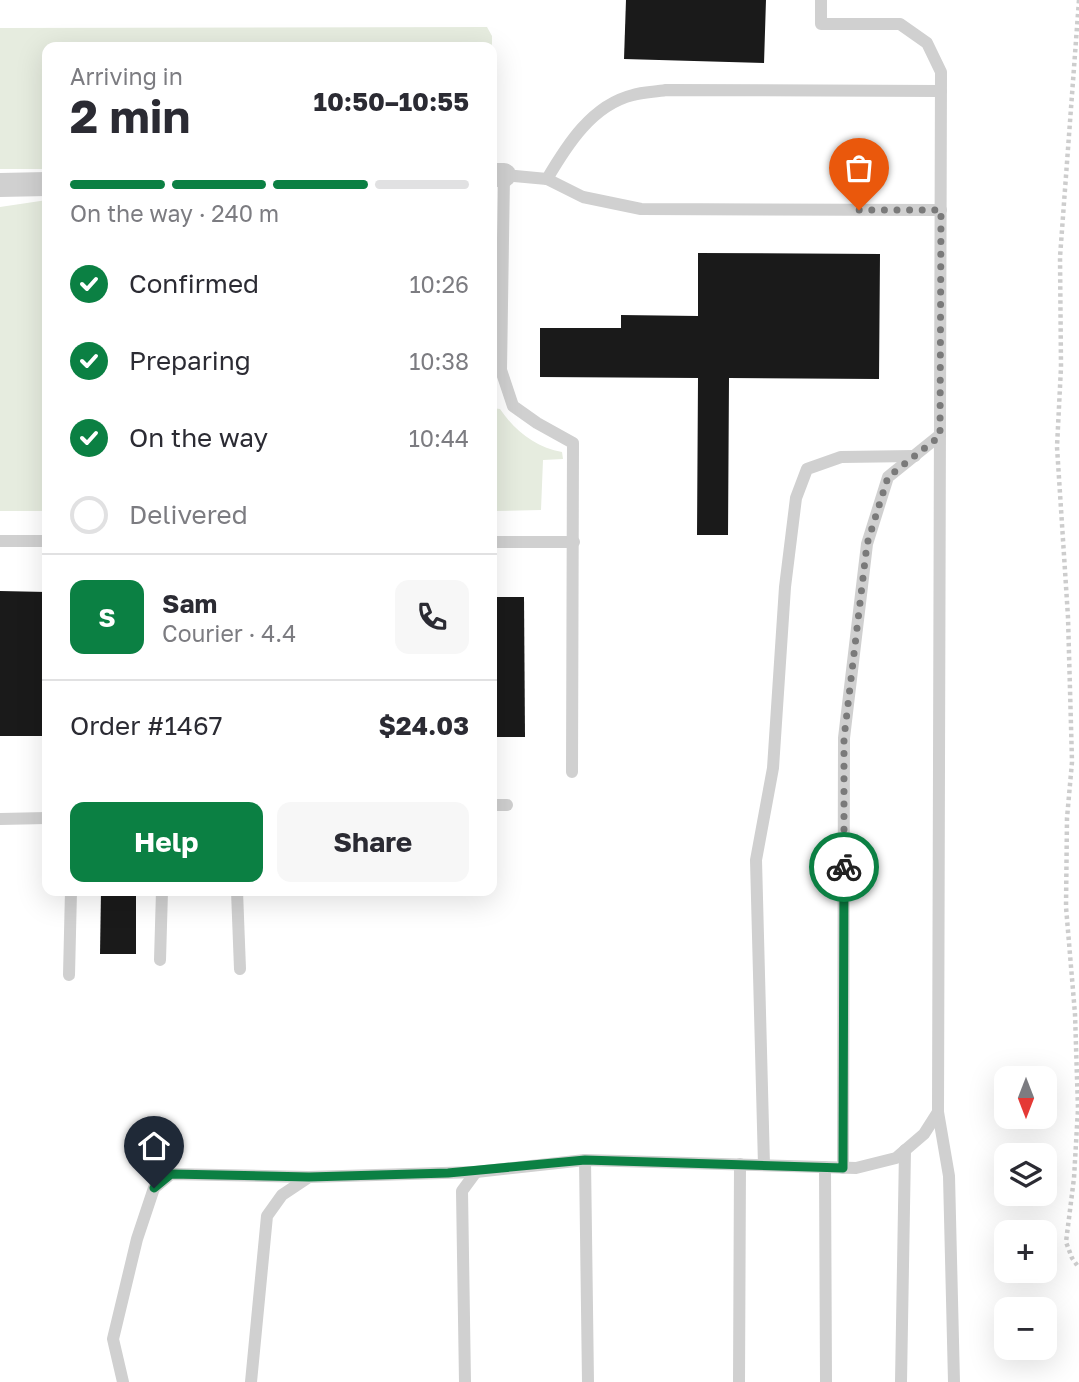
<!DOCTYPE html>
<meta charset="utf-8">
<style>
body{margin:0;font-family:"Golos Text",sans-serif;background:#f7f7f7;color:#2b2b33;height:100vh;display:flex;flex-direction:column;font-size:26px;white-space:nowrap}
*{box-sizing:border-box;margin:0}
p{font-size:23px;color:#7c7c81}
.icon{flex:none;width:38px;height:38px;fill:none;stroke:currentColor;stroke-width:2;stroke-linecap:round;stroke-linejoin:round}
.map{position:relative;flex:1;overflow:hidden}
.drawer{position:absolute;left:42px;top:42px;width:455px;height:854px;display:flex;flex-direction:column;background:#fff;border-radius:14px;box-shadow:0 7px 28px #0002}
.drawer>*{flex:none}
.needle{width:46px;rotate:180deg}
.controls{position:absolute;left:994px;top:1066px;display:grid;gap:14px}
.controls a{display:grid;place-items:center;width:63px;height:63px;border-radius:14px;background:#fff;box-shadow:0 7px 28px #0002;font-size:35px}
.pin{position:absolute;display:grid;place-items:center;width:60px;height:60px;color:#fff;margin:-72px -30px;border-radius:50% 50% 50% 0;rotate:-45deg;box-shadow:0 0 7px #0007}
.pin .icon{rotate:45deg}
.courier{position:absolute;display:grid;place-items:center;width:70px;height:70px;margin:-35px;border:5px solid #0b8043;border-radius:50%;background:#fff;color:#222;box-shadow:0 2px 9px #0007}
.overview em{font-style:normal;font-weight:700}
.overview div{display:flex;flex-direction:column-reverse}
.overview{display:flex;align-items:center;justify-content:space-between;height:119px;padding:0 28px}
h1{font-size:46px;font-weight:700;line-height:52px}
.bar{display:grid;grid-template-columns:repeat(4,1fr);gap:10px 7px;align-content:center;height:84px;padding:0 28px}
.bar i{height:9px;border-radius:5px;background:#e1e1e2}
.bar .on{background:#0b8043}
.bar p{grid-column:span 4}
.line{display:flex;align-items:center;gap:18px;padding:0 28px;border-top:2px solid #e1e1e2}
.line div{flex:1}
.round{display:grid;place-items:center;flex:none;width:74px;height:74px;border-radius:14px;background:#f7f7f7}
ol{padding:0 28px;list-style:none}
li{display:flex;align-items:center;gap:21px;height:77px}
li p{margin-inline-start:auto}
li .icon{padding:7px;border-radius:50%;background:#0b8043;color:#fff;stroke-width:4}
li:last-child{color:#7c7c81}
li i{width:38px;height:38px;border:4px solid #e1e1e2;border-radius:50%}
.button{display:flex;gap:14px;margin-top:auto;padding:14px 28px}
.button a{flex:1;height:80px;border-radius:14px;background:#0b8043;color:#fff;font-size:28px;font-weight:700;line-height:80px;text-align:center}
.button a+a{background:#f7f7f7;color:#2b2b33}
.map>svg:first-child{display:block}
.green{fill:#e6ecdf}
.building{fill:#1a1a1a}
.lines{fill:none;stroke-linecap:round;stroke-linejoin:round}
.path{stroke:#cdcdcd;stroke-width:4.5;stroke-dasharray:3.5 3.5;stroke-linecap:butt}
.lane{stroke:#d0d0d0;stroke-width:12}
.street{stroke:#d0d0d0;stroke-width:24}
.done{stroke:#7a7a7a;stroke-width:7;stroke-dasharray:0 12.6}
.route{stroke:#0b8043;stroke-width:9}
</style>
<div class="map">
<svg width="1079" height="1382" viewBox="0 0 1079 1382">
<rect width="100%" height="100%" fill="#fff"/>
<g class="green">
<path d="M487,27L492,36V47H47V169H0V28Z"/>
<path d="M47,200V511H0V207Z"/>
<path d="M492,408L500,409C514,430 536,448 562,452L563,459L543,460L541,510L492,511Z"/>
</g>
<g class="building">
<path d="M626,0H766L764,63L624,59Z"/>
<path d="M698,253L880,254L879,379L729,378L728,535H697L698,378L540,377V328H621V315L698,316Z"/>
<path d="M0,591L47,592V736H0Z"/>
<path d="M492,597H524L525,737H492Z"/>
<path d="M101,891H136V954H100Z"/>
</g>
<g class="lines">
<path class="path" d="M1079,0L1060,257L1061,367L1057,447L1068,617L1072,762L1067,818L1066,907L1075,1014L1078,1109L1074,1178L1066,1242L1072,1258L1079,1268"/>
<g class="lane">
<path d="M547,179C567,145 592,105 633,95C643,92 655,92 666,90L941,91"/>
<path d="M0,541H47"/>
<path d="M492,542H574"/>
<path d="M572,772L573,443L537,423L513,406L501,370L504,175L547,179L583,197L641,209L941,210"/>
<path d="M492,805H507"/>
<path d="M0,819L47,818"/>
<path d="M237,891L240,969"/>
<path d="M160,960L162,891"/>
<path d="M69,975L71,891"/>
<path d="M938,1112L949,1176L954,1382"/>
<path d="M585,1160L588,1382"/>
<path d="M764,1165L756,860L773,768L785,587L796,498L807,469L841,457L915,456"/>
<path d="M825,1167L826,1382"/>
<path d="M843,1168L844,738L867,544L888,477L940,435"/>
<path d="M123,1382L113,1339L137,1239L154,1188L171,1174L308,1177"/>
<path d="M251,1382L267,1216L282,1195L309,1177L476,1172L585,1160L856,1168L896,1158L924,1134L938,1112L941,72L927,43L900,24H821V0"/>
<path d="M465,1382L462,1191L476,1172"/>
<path d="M739,1382L740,1164"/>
<path d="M901,1382L905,1150"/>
</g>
<g class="street">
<path d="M492,175H504"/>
<path d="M0,185L47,184"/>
</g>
</g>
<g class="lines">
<path class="done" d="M844,867V738L867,544L888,477L940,436L941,210H859"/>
<path class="route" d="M154,1188L171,1174L309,1177L448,1173L585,1160L843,1168L844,867"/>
</g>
</svg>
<div class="controls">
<a><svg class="needle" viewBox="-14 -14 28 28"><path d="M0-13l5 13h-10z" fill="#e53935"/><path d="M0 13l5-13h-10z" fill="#7c7c81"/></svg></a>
<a><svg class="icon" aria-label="layers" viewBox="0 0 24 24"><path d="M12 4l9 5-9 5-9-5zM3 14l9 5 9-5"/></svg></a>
<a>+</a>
<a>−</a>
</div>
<div class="pin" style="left:859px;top:210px;background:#ea580c"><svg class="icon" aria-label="bag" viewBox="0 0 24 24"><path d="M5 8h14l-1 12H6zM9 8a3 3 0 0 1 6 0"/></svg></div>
<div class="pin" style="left:154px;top:1188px;background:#1f2937"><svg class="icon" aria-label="home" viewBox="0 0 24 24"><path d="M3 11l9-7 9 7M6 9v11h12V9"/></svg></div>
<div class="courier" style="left:844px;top:867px"><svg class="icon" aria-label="bike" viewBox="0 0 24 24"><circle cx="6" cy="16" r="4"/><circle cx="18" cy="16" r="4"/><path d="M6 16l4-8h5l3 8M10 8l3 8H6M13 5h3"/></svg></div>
<section class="drawer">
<div class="overview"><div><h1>2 min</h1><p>Arriving in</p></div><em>10:50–10:55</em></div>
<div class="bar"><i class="on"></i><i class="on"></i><i class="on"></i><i></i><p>On the way · 240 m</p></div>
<ol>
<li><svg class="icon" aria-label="check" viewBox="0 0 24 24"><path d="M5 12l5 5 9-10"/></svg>Confirmed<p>10:26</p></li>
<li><svg class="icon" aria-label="check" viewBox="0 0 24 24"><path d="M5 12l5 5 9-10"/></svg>Preparing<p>10:38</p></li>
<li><svg class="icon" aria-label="check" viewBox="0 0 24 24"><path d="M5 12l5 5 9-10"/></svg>On the way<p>10:44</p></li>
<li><i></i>Delivered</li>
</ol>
<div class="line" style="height:126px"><b class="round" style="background:#0b8043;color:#fff">S</b><div><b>Sam</b><p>Courier · 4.4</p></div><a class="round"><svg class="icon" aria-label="phone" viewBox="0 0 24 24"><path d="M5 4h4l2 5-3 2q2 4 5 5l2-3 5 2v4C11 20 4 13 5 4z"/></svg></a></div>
<div class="line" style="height:91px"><div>Order #1467</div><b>$24.03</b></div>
<div class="button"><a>Help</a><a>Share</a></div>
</section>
</div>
